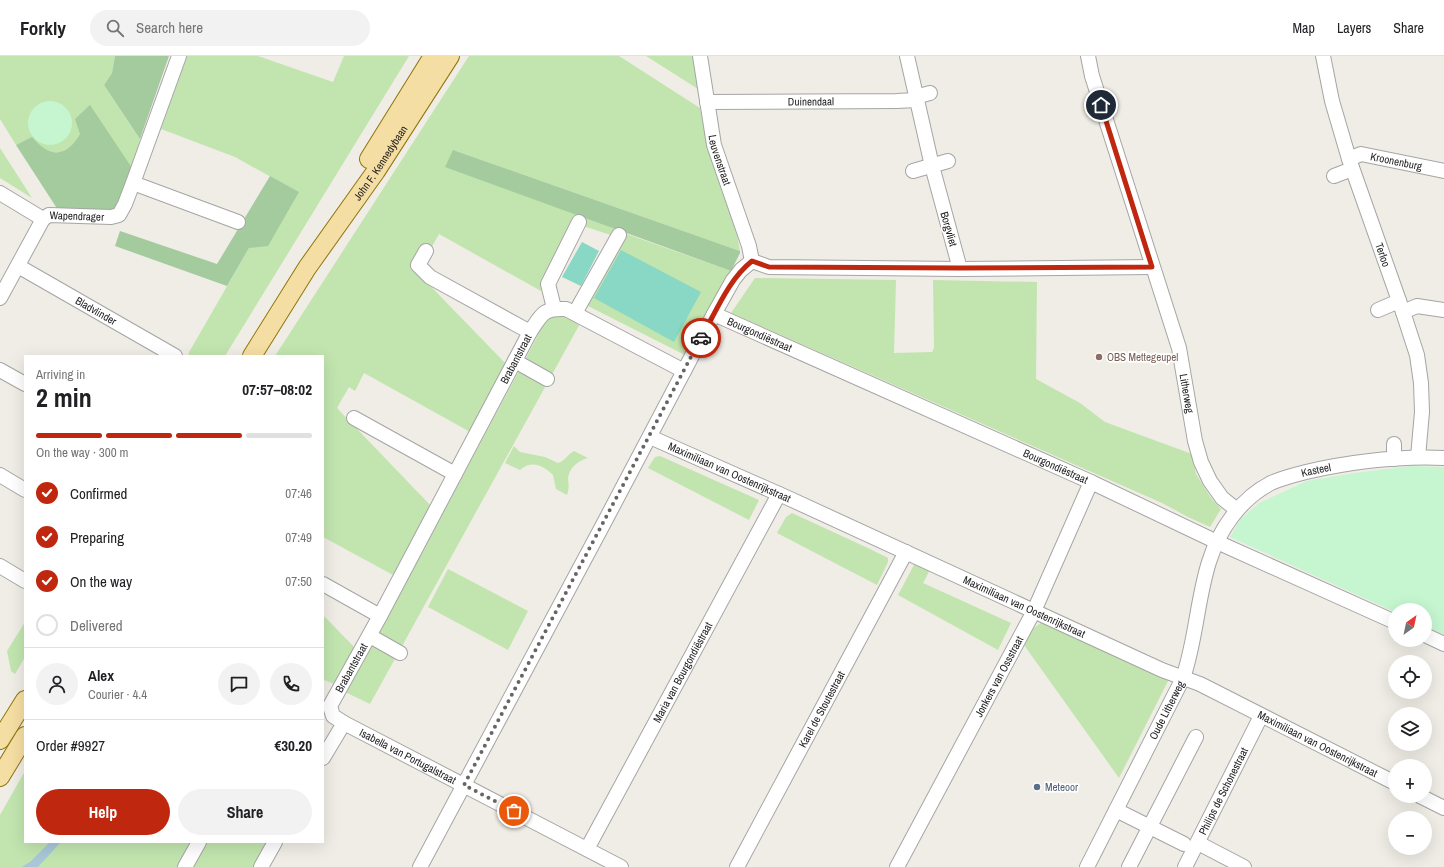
<!DOCTYPE html>
<meta charset="utf-8">
<style>
body{margin:0;font-family:"Archivo Narrow",sans-serif;background:#f2f2f2;color:#202124;height:100vh;display:flex;flex-direction:column;font-size:15px;white-space:nowrap}
*{box-sizing:border-box;margin:0}
p{font-size:13px;color:#757577}
.icon{flex:none;width:22px;height:22px;fill:none;stroke:currentColor;stroke-width:2;stroke-linecap:round;stroke-linejoin:round}
.map{position:relative;flex:1;overflow:hidden}
.panel{position:absolute;left:24px;top:299px;width:300px;height:488px;display:flex;flex-direction:column;background:#fff;border-radius:0px;box-shadow:0 4px 16px #0002}
.panel>*{flex:none}
.needle{width:26px;rotate:33deg}
.controls{position:absolute;left:1388px;top:547px;display:grid;gap:8px}
.controls a{display:grid;place-items:center;width:44px;height:44px;border-radius:50%;background:#fff;box-shadow:0 4px 16px #0002;font-size:20px}
.pin{position:absolute;display:grid;place-items:center;width:34px;height:34px;color:#fff;margin:-17px;border:2px solid #fff;border-radius:50%;box-shadow:0 1px 4px #0007}
.courier{position:absolute;display:grid;place-items:center;width:40px;height:40px;margin:-20px;border:3px solid #bf270e;border-radius:50%;background:#fff;color:#222;box-shadow:0 1px 5px #0007}
.overview em{font-style:normal;font-weight:700}
.overview div{display:flex;flex-direction:column-reverse}
.overview{display:flex;align-items:center;justify-content:space-between;height:68px;padding:0 12px}
h1{font-size:26px;font-weight:700;line-height:30px}
.bar{display:grid;grid-template-columns:repeat(4,1fr);gap:6px 4px;align-content:center;height:48px;padding:0 12px}
.bar i{height:5px;border-radius:3px;background:#e0e0e0}
.bar .current{background:#bf270e}
.bar p{grid-column:span 4}
.line{display:flex;align-items:center;gap:10px;padding:0 12px;border-top:1px solid #e0e0e0}
.line div{flex:1}
.round{display:grid;place-items:center;flex:none;width:42px;height:42px;border-radius:21px;background:#f2f2f2}
ol{padding:0 12px;list-style:none}
li{display:flex;align-items:center;gap:12px;height:44px}
li p{margin-inline-start:auto}
li .icon{padding:4px;border-radius:50%;background:#bf270e;color:#fff;stroke-width:4}
li:last-child{color:#757577}
li i{width:22px;height:22px;border:2px solid #e0e0e0;border-radius:50%}
.primary-button{display:flex;gap:8px;margin-top:auto;padding:8px 12px}
.primary-button a{flex:1;height:46px;border-radius:24px;background:#bf270e;color:#fff;font-size:16px;font-weight:700;line-height:46px;text-align:center}
.primary-button a+a{background:#f2f2f2;color:#202124}
header{display:flex;align-items:center;gap:24px;box-sizing:border-box;height:56px;padding:0 20px;background:#fff;border-bottom:1px solid #e0e0e0}
header strong{font-size:19px}
nav{display:flex;gap:22px;margin-inline-start:auto;font-size:14px}
.search{width:280px;height:36px;background:#f2f2f2;display:flex;align-items:center;gap:10px;box-sizing:border-box;padding:0 14px;border-radius:22px;color:#757577;font-size:15px}
.map>svg:first-child{display:block}
.grass{fill:#c2e5af}
.forest{fill:#a4cb9d}
.park{fill:#c5f6d0}
.pitch{fill:#88d8c5}
.water{fill:#a9c7d9}
.lines{fill:none;stroke-linecap:round;stroke-linejoin:round}
.minor-casing{stroke:#a5a5a5;stroke-width:16}
.major-casing{stroke:#8f750a;stroke-width:20}
.minor{stroke:#fff;stroke-width:14}
.major{stroke:#f5dea3;stroke-width:18}
.done{stroke:#676664;stroke-width:4;stroke-dasharray:0 7.2}
.route{stroke:#bf270e;stroke-width:5}
.education-dot{fill:#8d6e63;stroke:#fff;stroke-width:1.5}
.service-dot{fill:#5c6f8a;stroke:#fff;stroke-width:1.5}
.labels{text-anchor:middle;dominant-baseline:central;stroke-width:3.5;stroke-linejoin:round;paint-order:stroke}
.street-label{font-size:11px;fill:#1e1e1e;stroke:#fff}
.education-label{font-size:11px;fill:#785e54;stroke:#fff;text-anchor:start}
.service-label{font-size:11px;fill:#4e5e75;stroke:#fff;text-anchor:start}
</style>
<header>
<strong>Forkly</strong>
<div class="search"><svg class="icon" aria-label="search" viewBox="0 0 24 24"><circle cx="10" cy="10" r="6"/><path d="M15 15l6 6"/></svg>Search here</div>
<nav><a>Map</a><a>Layers</a><a>Share</a></nav>
</header>
<div class="map">
<svg width="1444" height="811" viewBox="0 0 1444 811">
<rect width="100%" height="100%" fill="#efede5"/>
<g class="grass">
<path d="M0,0H115L112,17L104,29L140,83L132,112L80,78C66,102 50,102 32,82L16,89L0,63Z"/>
<path d="M187,0H258L333,26L344,0H409L225,300H192L188,298L249,192L298,136L235,101L161,73Z"/>
<path d="M469,0H619L700,52L707,89L737,179L740,195L453,94L621,176L731,215L687,300L584,248L620,182L577,168L541,235L439,178L430,194L413,212L508,310L472,377L364,317L355,335L349,331L337,352L432,451L395,520L323,481V300H275Z"/>
<path d="M646,0H695L698,33Z"/>
<path d="M0,92L32,142L0,122Z"/>
<path d="M755,222L896,224L894,297L932,296L934,292L933,224L1037,226L1036,323L1080,347L1105,366L1192,398L1196,418L1211,442L1221,453L1210,471L1188,461L1162,447L731,257Z"/>
<path d="M556,256L581,266L370,648L345,636L362,609L544,268L551,259Z"/>
<path d="M514,390L520,396L545,401L558,407C565,405 568,398 574,395L588,402C578,405 568,412 568,424C569,430 569,433 567,439L556,433L553,419C543,409 531,404 520,414L505,407Z"/>
<path d="M660,400L759,444L749,464L648,412L655,401Z"/>
<path d="M792,457L870,493L888,502V506L877,529L777,477L786,461Z"/>
<path d="M915,507L931,512L923,527L1011,567L998,594L898,539Z"/>
<path d="M448,513L528,555L508,594L428,551Z"/>
<path d="M323,559L357,594L336,629L325,624L323,627Z"/>
<path d="M1047,562L1172,619L1168,625L1119,722L1024,589L1034,572Z"/>
<path d="M25,566V601L15,618L11,615L7,595Z"/>
<path d="M25,715V786H269L256,811H0V759Z"/>
</g>
<g class="forest">
<path d="M115,0H169L140,83L104,29L112,17Z"/>
<path d="M90,49L132,112L122,143L114,155L58,154L16,89L32,81C50,102 66,102 80,78L75,63Z"/>
<path d="M453,94L740,195V197L731,215L445,111Z"/>
<path d="M270,120L299,136L268,190L249,192L227,230L115,190L120,175L217,208Z"/>
</g>
<g class="park">
<circle cx="50" cy="67" r="22"/>
<path d="M1411,410L1444,411V579L1425,570V554H1395V556L1230,481L1240,464L1259,447L1307,425L1354,417Z"/>
</g>
<g class="pitch">
<path d="M582,186L599,195L581,230L562,221Z"/>
<path d="M621,194L701,236L674,286L594,242Z"/>
</g>
<path class="water" d="M50,786H61L38,811H22L31,805Z"/>
<g class="lines">
<defs>
<g id="minor">
<path id="s1" d="M700,0L714,89L749,190L752,205"/>
<path id="s2" d="M1088,0L1092,20L1179,292L1195,385L1201,406L1210,425L1222,442L1237,454"/>
<path id="s3" d="M1323,0L1332,45L1349,103L1403,256L1417,299L1421,327L1422,356L1418,401"/>
<path d="M915,41L930,37"/>
<path id="s4" d="M707,46L897,45L916,44"/>
<path id="s5" d="M1349,103L1361,98L1444,115"/>
<path d="M913,115L948,105"/>
<path d="M1334,120L1352,113"/>
<path d="M133,127L238,166"/>
<path d="M0,137L43,163"/>
<path d="M752,205L769,211L960,213L932,110L907,0"/>
<path id="s6" d="M18,210L175,300"/>
<path d="M960,213L1152,211"/>
<path id="s7" d="M0,242L43,163L49,159L111,161L119,159L125,148L133,127L179,0"/>
<path d="M554,252L548,228L579,166"/>
<path d="M1378,254L1399,245"/>
<path d="M1403,256L1417,250L1444,254"/>
<path d="M575,257L619,179"/>
<path id="s8" d="M714,258L1091,426L1217,486L1395,566"/>
<path d="M530,276C542,258 543,252 566,253L684,315"/>
<path d="M515,305L547,323"/>
<path d="M0,314L25,328"/>
<path d="M354,362L455,418"/>
<path id="s9" d="M650,381L788,442L1162,614L1200,628L1395,727"/>
<path d="M1394,403V388"/>
<path d="M0,419L25,434"/>
<path d="M0,510L25,525"/>
<path d="M323,528L380,560"/>
<path d="M1425,579L1444,588"/>
<path d="M370,580L400,597"/>
<path id="s10" d="M344,667L621,811"/>
<path id="s11" d="M323,702L344,667L333,660L330,650L380,560L530,276L430,221L418,209L426,195"/>
<path d="M1420,740L1444,752"/>
<path d="M1116,754L1184,788"/>
<path d="M1198,787L1244,811"/>
<path id="s12" d="M587,793L779,438"/>
<path d="M185,811L199,786"/>
<path d="M261,811L275,786"/>
<path d="M420,811L605,465L714,258L733,224L741,214L752,205"/>
<path id="s13" d="M737,811L906,496"/>
<path id="s14" d="M897,811L1034,555L1091,426"/>
<path id="s15" d="M1087,811L1183,622C1196,584 1197,544 1209,506C1219,474 1240,443 1271,427C1282,422 1294,419 1306,416C1350,406 1398,400 1444,402"/>
<path d="M1129,811L1196,681"/>
<path id="s16" d="M1185,811L1261,660"/>
</g>
<g id="major">
<path d="M369,103L433,0"/>
<path id="s17" d="M252,300L307,212L376,115L450,0"/>
<path d="M0,684L25,644"/>
<path d="M0,721L25,680"/>
</g>
</defs>
<use href="#minor" class="minor-casing"/>
<use href="#major" class="major-casing"/>
<use href="#minor" class="minor"/>
<use href="#major" class="major"/>
</g>
<g class="lines">
<path class="done" d="M514,755L464,729L701,282"/>
<path class="route" d="M701,282C716,256 728,224 752,205L769,211L960,212L1152,211L1101,49"/>
</g>
<circle class="education-dot" cx="1099" cy="301" r="4"/>
<circle class="service-dot" cx="1037" cy="731" r="4"/>
<g class="labels">
<g class="street-label">
<text stroke="none"><textPath href="#s4" startOffset="104">Duinendaal</textPath></text>
<text stroke="none"><textPath href="#s1" startOffset="106">Leuvenstraat</textPath></text>
<text stroke="none"><textPath href="#s5" startOffset="49">Kroonenburg</textPath></text>
<text stroke="none"><textPath href="#s17" startOffset="232">John F. Kennedybaan</textPath></text>
<text stroke="none"><textPath href="#s7" startOffset="125">Wapendrager</textPath></text>
<text transform="translate(949 173) rotate(74)">Borgvliet</text>
<text stroke="none"><textPath href="#s3" startOffset="208">Terloo</textPath></text>
<text stroke="none"><textPath href="#s6" startOffset="90">Bladvlinder</textPath></text>
<text stroke="none"><textPath href="#s8" startOffset="50">Bourgondiëstraat</textPath></text>
<text stroke="none"><textPath href="#s11" startOffset="458">Brabantstraat</textPath></text>
<text stroke="none"><textPath href="#s2" startOffset="352">Litherweg</textPath></text>
<text stroke="none"><textPath href="#s8" startOffset="374">Bourgondiëstraat</textPath></text>
<text stroke="none"><textPath href="#s15" startOffset="481">Kasteel</textPath></text>
<text stroke="none"><textPath href="#s9" startOffset="87">Maximiliaan van Oostenrijkstraat</textPath></text>
<text stroke="none"><textPath href="#s9" startOffset="411">Maximiliaan van Oostenrijkstraat</textPath></text>
<text stroke="none"><textPath href="#s11" startOffset="108">Brabantstraat</textPath></text>
<text stroke="none"><textPath href="#s12" startOffset="201">Maria van Bourgondiëstraat</textPath></text>
<text stroke="none"><textPath href="#s14" startOffset="216">Jonkers van Ossstraat</textPath></text>
<text stroke="none"><textPath href="#s13" startOffset="179">Karel de Stoutestraat</textPath></text>
<text stroke="none"><textPath href="#s15" startOffset="176">Oude Litherweg</textPath></text>
<text stroke="none"><textPath href="#s9" startOffset="735">Maximiliaan van Oostenrijkstraat</textPath></text>
<text stroke="none"><textPath href="#s10" startOffset="72">Isabella van Portugalstraat</textPath></text>
<text stroke="none"><textPath href="#s16" startOffset="85">Philips de Schonestraat</textPath></text>
</g>
<g class="education-label">
<text x="1107" y="301">OBS Mettegeupel</text>
</g>
<g class="service-label">
<text x="1045" y="731">Meteoor</text>
</g>
</g>
</svg>
<div class="controls">
<a><svg class="needle" viewBox="-14 -14 28 28"><path d="M0-13l5 13h-10z" fill="#e53935"/><path d="M0 13l5-13h-10z" fill="#757577"/></svg></a>
<a><svg class="icon" aria-label="locate" viewBox="0 0 24 24"><circle cx="12" cy="12" r="6"/><path d="M12 2v4M12 18v4M2 12h4M18 12h4"/></svg></a>
<a><svg class="icon" aria-label="layers" viewBox="0 0 24 24"><path d="M12 4l9 5-9 5-9-5zM3 14l9 5 9-5"/></svg></a>
<a>+</a>
<a>−</a>
</div>
<div class="pin" style="left:514px;top:755px;background:#ea580c"><svg class="icon" aria-label="bag" viewBox="0 0 24 24"><path d="M5 8h14l-1 12H6zM9 8a3 3 0 0 1 6 0"/></svg></div>
<div class="pin" style="left:1101px;top:49px;background:#1f2937"><svg class="icon" aria-label="home" viewBox="0 0 24 24"><path d="M3 11l9-7 9 7M6 9v11h12V9"/></svg></div>
<div class="courier" style="left:701px;top:282px"><svg class="icon" aria-label="car" viewBox="0 0 24 24"><path d="M5 17H2v-5l4-1 3-4h7l3 4 3 1v5h-3M9 17h6M6 11h13"/><circle cx="7" cy="17" r="2"/><circle cx="17" cy="17" r="2"/></svg></div>
<section class="panel">
<div class="overview"><div><h1>2 min</h1><p>Arriving in</p></div><em>07:57–08:02</em></div>
<div class="bar"><i class="current"></i><i class="current"></i><i class="current"></i><i></i><p>On the way · 300 m</p></div>
<ol>
<li><svg class="icon" aria-label="check" viewBox="0 0 24 24"><path d="M5 12l5 5 9-10"/></svg>Confirmed<p>07:46</p></li>
<li><svg class="icon" aria-label="check" viewBox="0 0 24 24"><path d="M5 12l5 5 9-10"/></svg>Preparing<p>07:49</p></li>
<li><svg class="icon" aria-label="check" viewBox="0 0 24 24"><path d="M5 12l5 5 9-10"/></svg>On the way<p>07:50</p></li>
<li><i></i>Delivered</li>
</ol>
<div class="line" style="height:72px"><a class="round"><svg class="icon" aria-label="person" viewBox="0 0 24 24"><circle cx="12" cy="8" r="4"/><path d="M4 21q1-7 8-7t8 7"/></svg></a><div><b>Alex</b><p>Courier · 4.4</p></div><a class="round"><svg class="icon" aria-label="chat" viewBox="0 0 24 24"><path d="M4 5h16v11H9l-5 4z"/></svg></a><a class="round"><svg class="icon" aria-label="phone" viewBox="0 0 24 24"><path d="M5 4h4l2 5-3 2q2 4 5 5l2-3 5 2v4C11 20 4 13 5 4z"/></svg></a></div>
<div class="line" style="height:52px"><div>Order #9927</div><b>€30.20</b></div>
<div class="primary-button"><a>Help</a><a>Share</a></div>
</section>
</div>
